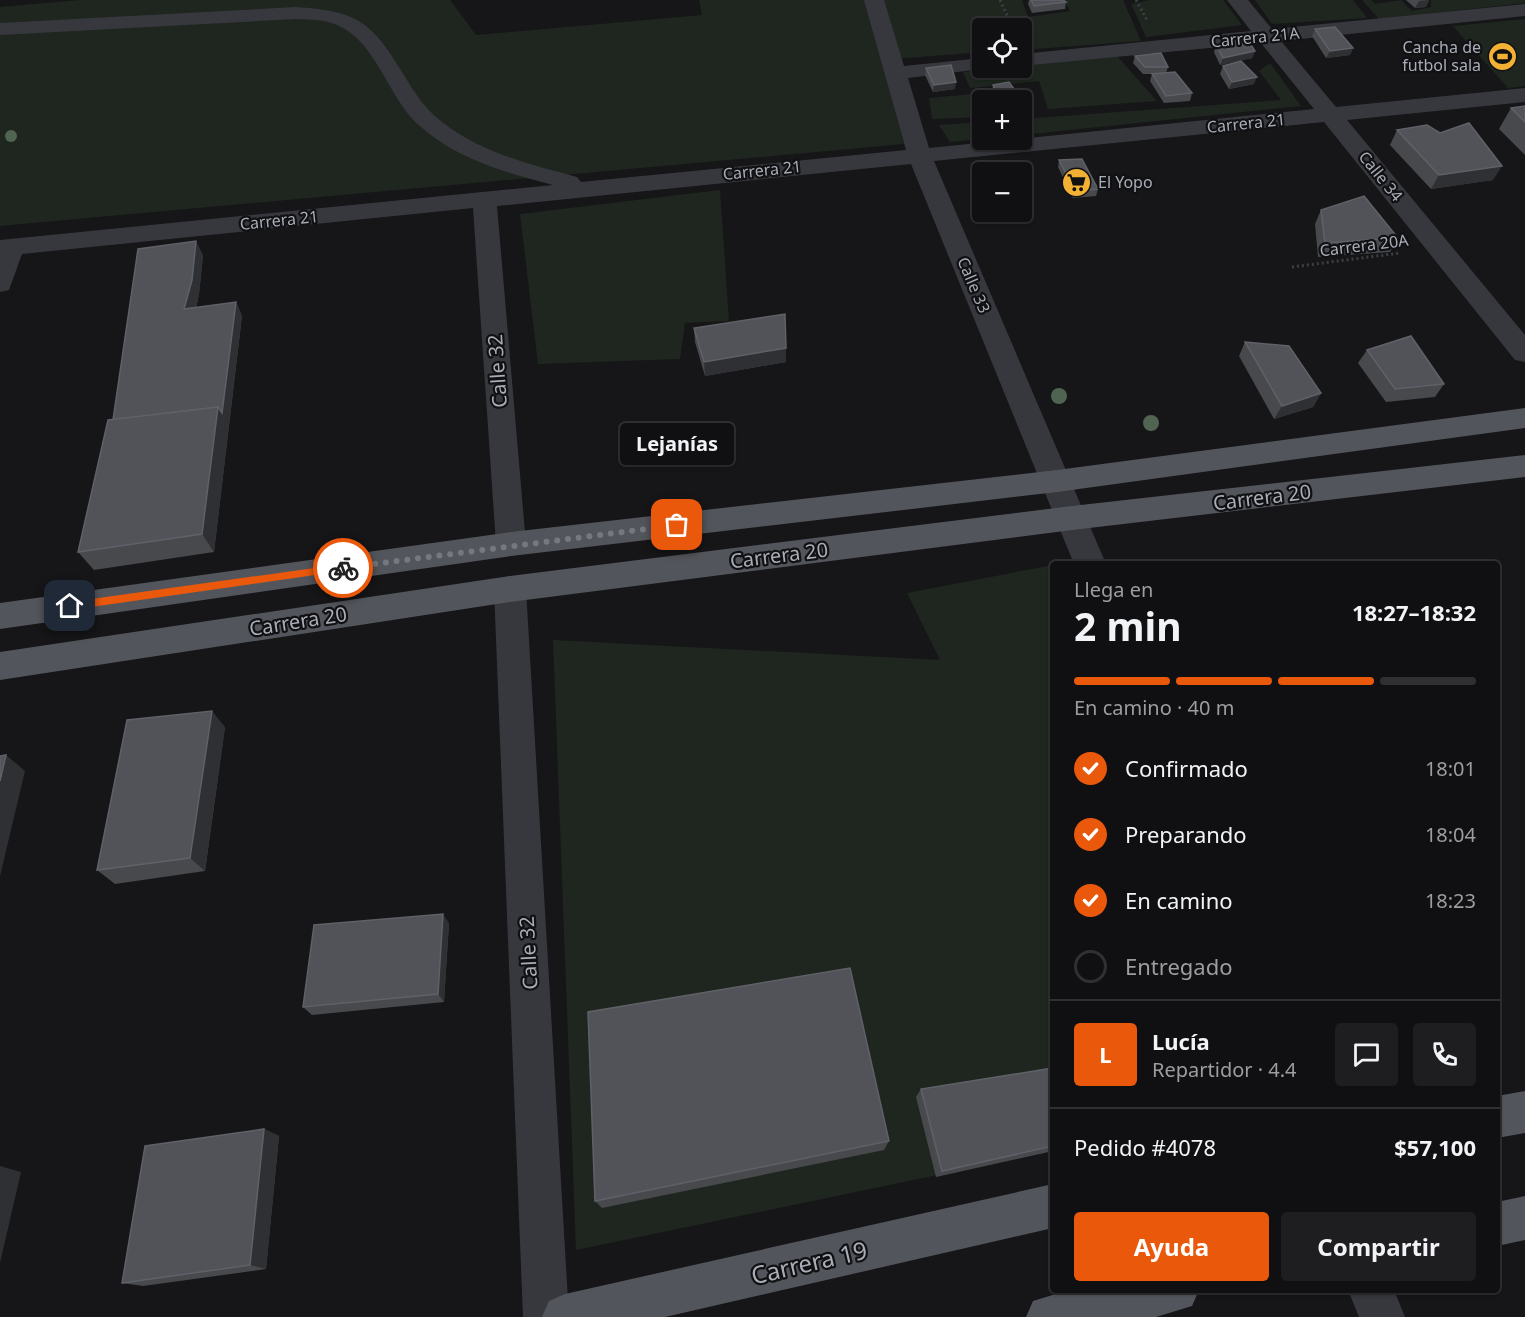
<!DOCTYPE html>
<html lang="es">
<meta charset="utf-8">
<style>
body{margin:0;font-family:"Noto Sans",sans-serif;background:#1e1e20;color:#f1f3f6;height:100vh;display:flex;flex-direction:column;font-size:22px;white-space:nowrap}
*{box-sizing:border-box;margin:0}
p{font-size:20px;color:#9c9d9f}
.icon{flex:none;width:33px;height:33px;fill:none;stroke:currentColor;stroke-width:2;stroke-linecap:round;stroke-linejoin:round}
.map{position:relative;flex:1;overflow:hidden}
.side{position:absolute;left:1050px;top:561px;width:450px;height:732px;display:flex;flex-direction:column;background:#101012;border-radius:6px;box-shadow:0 2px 4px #0004,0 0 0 2px #303032}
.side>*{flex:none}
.fabs{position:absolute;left:972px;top:18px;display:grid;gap:12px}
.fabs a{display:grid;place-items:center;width:60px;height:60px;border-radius:6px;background:#101012;box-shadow:0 2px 4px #0004,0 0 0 2px #303032;font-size:30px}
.pin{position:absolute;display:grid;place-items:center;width:51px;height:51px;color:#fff;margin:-26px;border-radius:12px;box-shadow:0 3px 9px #0006}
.courier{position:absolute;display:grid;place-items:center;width:60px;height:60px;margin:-30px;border:4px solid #ea580c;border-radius:50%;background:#fff;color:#222;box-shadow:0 2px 8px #0007}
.bubble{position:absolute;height:42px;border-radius:6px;background:#101012;box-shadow:0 2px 4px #0004,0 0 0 2px #303032;font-size:20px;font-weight:700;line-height:42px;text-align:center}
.summary em{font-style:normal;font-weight:700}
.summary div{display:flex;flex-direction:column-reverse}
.summary{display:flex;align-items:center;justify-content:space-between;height:102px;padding:0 24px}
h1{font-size:39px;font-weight:700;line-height:45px}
.bar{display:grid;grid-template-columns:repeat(4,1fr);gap:9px 6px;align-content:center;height:72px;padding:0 24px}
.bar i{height:8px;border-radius:4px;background:#303032}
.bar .selected{background:#ea580c}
.bar p{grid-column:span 4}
.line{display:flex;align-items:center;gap:15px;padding:0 24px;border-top:2px solid #303032}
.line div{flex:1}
.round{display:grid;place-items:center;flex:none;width:63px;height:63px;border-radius:6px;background:#1e1e20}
ol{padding:0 24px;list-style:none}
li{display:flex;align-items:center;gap:18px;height:66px}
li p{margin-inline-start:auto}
li .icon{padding:6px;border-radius:50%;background:#ea580c;color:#fff;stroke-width:4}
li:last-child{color:#9c9d9f}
li i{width:33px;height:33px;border:3px solid #303032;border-radius:50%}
.cta{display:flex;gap:12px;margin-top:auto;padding:12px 24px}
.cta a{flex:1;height:69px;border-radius:6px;background:#ea580c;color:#fff;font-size:24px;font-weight:700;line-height:69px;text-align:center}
.cta a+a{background:#1e1e20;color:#f1f3f6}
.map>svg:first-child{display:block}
.green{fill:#1e261f}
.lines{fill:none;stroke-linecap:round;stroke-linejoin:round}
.path{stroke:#3d3f44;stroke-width:3;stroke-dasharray:2 3;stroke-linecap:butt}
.minor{fill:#37383d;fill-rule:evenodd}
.major{fill:#53555c;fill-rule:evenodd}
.tree{fill:#506452}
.wall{fill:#47494d}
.shaded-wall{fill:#2f3033}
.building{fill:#525359;stroke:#5f6168;stroke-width:1.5}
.route{fill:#ea580c}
.done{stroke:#757880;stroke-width:6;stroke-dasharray:0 10.8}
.labels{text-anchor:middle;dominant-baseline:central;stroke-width:4.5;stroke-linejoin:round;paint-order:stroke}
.far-street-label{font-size:16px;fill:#a8adb8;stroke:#111113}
.far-poi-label{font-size:16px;fill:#a8adb8;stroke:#111113;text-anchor:end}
.street-label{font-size:20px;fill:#a8adb8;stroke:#111113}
.near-street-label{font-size:24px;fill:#a8adb8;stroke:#111113}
</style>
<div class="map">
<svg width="1525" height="1317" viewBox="0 0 1525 1317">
<rect width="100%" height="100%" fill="#161618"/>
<g class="green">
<path d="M80,0H450L476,35L702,15L699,0H865L904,144L0,226V7Z"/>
<path d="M876,0H1022L1028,17L1070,11L1064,0H1123L1141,41L1022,50V28H982V52L896,59Z"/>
<path d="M1149,0H1223L1242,25L1146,37L1131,4Z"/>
<path d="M1255,0H1353L1367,18L1272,24Z"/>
<path d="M1362,0H1371L1375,4L1401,0L1412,11L1431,7V0H1525V3L1379,19Z"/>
<path d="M1525,19V86L1508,88L1453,26Z"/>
<path d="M1117,56L1157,101L1048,109L1039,81L970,88L963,72Z"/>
<path d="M1270,63L1301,106L1022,135V119L1281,100L1259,71Z"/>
<path d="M983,93L986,100H982V117L932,119L929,98Z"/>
<path d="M982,122V139L950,142L939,125Z"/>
<path d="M720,190L729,321L685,323L680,359L538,364L520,214Z"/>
<path d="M1053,565V1151L576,1250L553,640L940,660L907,593Z"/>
</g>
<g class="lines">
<g class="path">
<path d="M1000,0L1013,28"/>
<path d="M1136,0L1147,20"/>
<path d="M1292,267L1400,253"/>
</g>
<g class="minor">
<path d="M864,0H884L904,66L982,58V68H990L908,78L929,148L1314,109L1261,43L1022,66V54L1251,31L1227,0H1248L1272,29L1525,4V16L1281,41L1336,107L1525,88V102L1347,120L1525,335V362L1515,360L1324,122L934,161L1106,564H1074L911,164L497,206L526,544L522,553L511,556L500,553L496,544L473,208L22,254L9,290L0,292V240L553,185C507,173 456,159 420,126C386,97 376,34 328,22C318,19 306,20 296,19L0,35V23L296,7C355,11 371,20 402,72C412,88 421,104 435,116C474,151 528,164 577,177L581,182L906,150Z"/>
<path d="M510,576L521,580L526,589L569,1317H523L494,589L499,580Z"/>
<path d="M1348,1290H1394L1405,1317H1359Z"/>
</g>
<g class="major">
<path d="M1525,408V428L1057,492L511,556L0,629V603L511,532L1057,470Z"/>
<path d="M1525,455V477L1072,530L510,602L0,680V652L510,576L1072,506Z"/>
<path d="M1525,1091V1133L1497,1138V1096Z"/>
<path d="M1053,1184V1228L665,1317H542L549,1301L565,1294Z"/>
<path d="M1525,1196V1240L1497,1246V1202Z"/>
<path d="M1069,1290H1199L1192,1306L1156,1317H1026L1033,1301Z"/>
</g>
</g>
<g class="tree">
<circle cx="11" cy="136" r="6"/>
<circle cx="1059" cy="396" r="8"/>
<circle cx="1151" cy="423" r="8"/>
</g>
<g class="wall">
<path d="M1029,0H1063L1066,2L1065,9L1032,13L1028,4Z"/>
<path d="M1406,0H1429L1426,7L1415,8Z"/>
<path d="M1315,29L1353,48L1350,55L1326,58L1312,36Z"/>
<path d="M1216,45L1255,51L1252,58L1220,65L1214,52Z"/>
<path d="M1135,56L1168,67L1166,73L1192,93L1190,101L1164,103L1150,81L1152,74H1143L1133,63Z"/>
<path d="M1223,66L1254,84L1229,89L1220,74Z"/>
<path d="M926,68L955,89L933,92L925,75Z"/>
<path d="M993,85L1022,100V102V100H995L992,92Z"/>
<path d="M1525,106V155L1499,129L1511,108Z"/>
<path d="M1397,130L1440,133L1493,180L1431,189L1390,145Z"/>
<path d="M1059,160L1098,189L1096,196L1073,198L1058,167Z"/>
<path d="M1321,210L1398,238L1390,252L1318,257L1315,224Z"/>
<path d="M203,255L199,294L196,308L236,302L242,316L214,552L94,570L78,552L113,420Z"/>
<path d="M694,328L786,362L705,376L695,342Z"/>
<path d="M1245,342L1321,393L1313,407L1274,419L1239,356Z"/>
<path d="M1367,350L1444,384L1435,397L1386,402L1358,363Z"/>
<path d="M225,727L205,871L115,884L97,870Z"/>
<path d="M449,923L444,1002L312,1015L303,1007Z"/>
<path d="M1053,1068V1151L936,1177L916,1097L921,1089Z"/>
<path d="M264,1129L279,1136L266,1269L143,1286L122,1283Z"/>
<path d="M889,1141L884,1150L602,1208L595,1201Z"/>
</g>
<g class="shaded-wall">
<path d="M1429,0L1426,7L1415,8L1419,1Z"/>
<path d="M1353,48L1350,55L1326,58L1330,51Z"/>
<path d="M1255,51L1252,58L1220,65L1223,58Z"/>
<path d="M1257,77L1254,84L1229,89L1232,82Z"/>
<path d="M956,82L955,89L933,92L934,85Z"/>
<path d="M1502,166L1493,180L1431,189L1439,175Z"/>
<path d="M196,241L203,255L199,294L192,323L184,309Z"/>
<path d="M236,302L242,316L214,552L202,534L218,407Z"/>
<path d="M786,348V362L705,376L704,362Z"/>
<path d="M1321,393L1313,407L1274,419L1282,406Z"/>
<path d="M212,711L225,727L205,871L190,858Z"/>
<path d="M6,755L25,771L0,876V781Z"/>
<path d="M443,914L449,923L444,1002L438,994Z"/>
<path d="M264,1129L279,1136L266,1269L250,1265Z"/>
<path d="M0,1166L21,1172L0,1263Z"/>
</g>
<g class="building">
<path d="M1031,0H1063L1066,2L1034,6Z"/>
<path d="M1335,27L1353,48L1330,51L1315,29Z"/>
<path d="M1245,36L1255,51L1223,58L1216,45Z"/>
<path d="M1161,53L1168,67H1145L1135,56Z"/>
<path d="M1241,61L1257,77L1232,82L1223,66Z"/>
<path d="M951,65L956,82L934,85L926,68Z"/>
<path d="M1175,72L1192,93L1166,96L1152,74Z"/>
<path d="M1009,82L1022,100H1000L993,85Z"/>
<path d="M1525,106V122L1511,108Z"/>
<path d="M1469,123L1502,166L1439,175L1397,130L1427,125L1440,133Z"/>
<path d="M1082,159L1098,189L1075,191L1059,160Z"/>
<path d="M1364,196L1398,238L1325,243L1321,210Z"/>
<path d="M196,241L192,280L184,309L236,302L222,413L218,407L113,420L138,249Z"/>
<path d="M785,314L786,348L704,362L694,328Z"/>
<path d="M1411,336L1444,384L1395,389L1367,350Z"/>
<path d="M1245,342L1289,346L1321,393L1282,406Z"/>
<path d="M218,407L202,534L78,552L108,420Z"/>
<path d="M212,711L190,858L97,870L127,720Z"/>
<path d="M6,755L0,781V756Z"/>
<path d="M443,914L438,994L303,1007L314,925Z"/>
<path d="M850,968L889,1141L595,1201L588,1012Z"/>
<path d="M1053,1068V1146L942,1171L921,1089Z"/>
<path d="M264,1129L250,1265L122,1283L145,1146Z"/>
</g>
<path class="route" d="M343,564L348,568L343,571L70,610L65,606L70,602Z"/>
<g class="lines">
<path class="done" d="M343,568L677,525"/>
</g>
<defs>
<symbol id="stadium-disc" viewBox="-11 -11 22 22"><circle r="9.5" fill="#f2b134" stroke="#111113"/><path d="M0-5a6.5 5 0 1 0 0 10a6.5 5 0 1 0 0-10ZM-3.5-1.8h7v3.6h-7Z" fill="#111"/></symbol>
<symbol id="supermarket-disc" viewBox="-11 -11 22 22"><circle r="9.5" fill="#f2b134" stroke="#111113"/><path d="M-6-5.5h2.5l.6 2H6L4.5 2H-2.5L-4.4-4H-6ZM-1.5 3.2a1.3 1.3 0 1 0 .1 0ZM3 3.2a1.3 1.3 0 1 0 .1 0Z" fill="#111"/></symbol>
</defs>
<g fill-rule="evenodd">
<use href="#stadium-disc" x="1486" y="40" width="33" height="33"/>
<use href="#supermarket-disc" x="1060" y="166" width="33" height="33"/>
</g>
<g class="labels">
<g class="far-street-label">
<text transform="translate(1255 37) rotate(-6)">Carrera 21A</text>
<text transform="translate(1246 123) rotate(-6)">Carrera 21</text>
<text transform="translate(762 170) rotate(-6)">Carrera 21</text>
<text transform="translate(1381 176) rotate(51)">Calle 34</text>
<text transform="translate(279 220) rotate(-6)">Carrera 21</text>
<text transform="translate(1364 245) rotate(-7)">Carrera 20A</text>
<text transform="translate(974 285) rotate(67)">Calle 33</text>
</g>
<g class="far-poi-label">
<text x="1481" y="47">Cancha de<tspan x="1481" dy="18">futbol sala</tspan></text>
<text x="1098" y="182" text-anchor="start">El Yopo</text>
</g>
<g class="street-label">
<text transform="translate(497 371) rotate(-94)">Calle 32</text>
<text transform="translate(1262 497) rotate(-7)">Carrera 20</text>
<text transform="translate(779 555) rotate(-7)">Carrera 20</text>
<text transform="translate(298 621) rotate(-9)">Carrera 20</text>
<text transform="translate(528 953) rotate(-93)">Calle 32</text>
</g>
<g class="near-street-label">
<text transform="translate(809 1262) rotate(-13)">Carrera 19</text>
</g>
</g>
</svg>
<div class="fabs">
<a><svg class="icon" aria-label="locate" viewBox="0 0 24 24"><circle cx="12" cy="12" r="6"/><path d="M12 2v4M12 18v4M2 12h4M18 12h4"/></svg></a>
<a>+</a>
<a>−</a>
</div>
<div class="pin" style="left:677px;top:525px;background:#ea580c"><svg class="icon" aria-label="bag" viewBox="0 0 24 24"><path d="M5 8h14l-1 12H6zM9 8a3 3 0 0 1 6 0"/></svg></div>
<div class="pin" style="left:70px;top:606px;background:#1f2937"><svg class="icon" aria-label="home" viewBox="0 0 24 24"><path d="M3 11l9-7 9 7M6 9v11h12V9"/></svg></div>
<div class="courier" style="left:343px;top:568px"><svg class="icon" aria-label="bike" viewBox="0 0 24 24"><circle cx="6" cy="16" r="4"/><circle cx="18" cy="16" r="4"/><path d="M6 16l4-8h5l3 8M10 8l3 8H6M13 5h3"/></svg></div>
<div class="bubble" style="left:620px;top:423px;width:114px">Lejanías</div>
<section class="side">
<div class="summary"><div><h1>2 min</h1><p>Llega en</p></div><em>18:27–18:32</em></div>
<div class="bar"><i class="selected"></i><i class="selected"></i><i class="selected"></i><i></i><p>En camino · 40 m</p></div>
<ol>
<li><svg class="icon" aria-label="check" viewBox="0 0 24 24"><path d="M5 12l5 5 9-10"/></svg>Confirmado<p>18:01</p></li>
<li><svg class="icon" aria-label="check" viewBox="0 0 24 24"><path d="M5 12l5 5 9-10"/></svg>Preparando<p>18:04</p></li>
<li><svg class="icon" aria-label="check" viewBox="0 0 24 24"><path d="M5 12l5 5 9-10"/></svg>En camino<p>18:23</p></li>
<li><i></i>Entregado</li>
</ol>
<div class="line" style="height:108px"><b class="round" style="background:#ea580c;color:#fff">L</b><div><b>Lucía</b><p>Repartidor · 4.4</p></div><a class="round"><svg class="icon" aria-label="chat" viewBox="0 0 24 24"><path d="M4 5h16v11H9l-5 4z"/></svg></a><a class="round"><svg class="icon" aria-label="phone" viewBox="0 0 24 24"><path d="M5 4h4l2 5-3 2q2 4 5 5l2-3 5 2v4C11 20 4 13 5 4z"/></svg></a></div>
<div class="line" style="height:78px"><div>Pedido #4078</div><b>$57,100</b></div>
<div class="cta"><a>Ayuda</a><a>Compartir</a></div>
</section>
</div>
